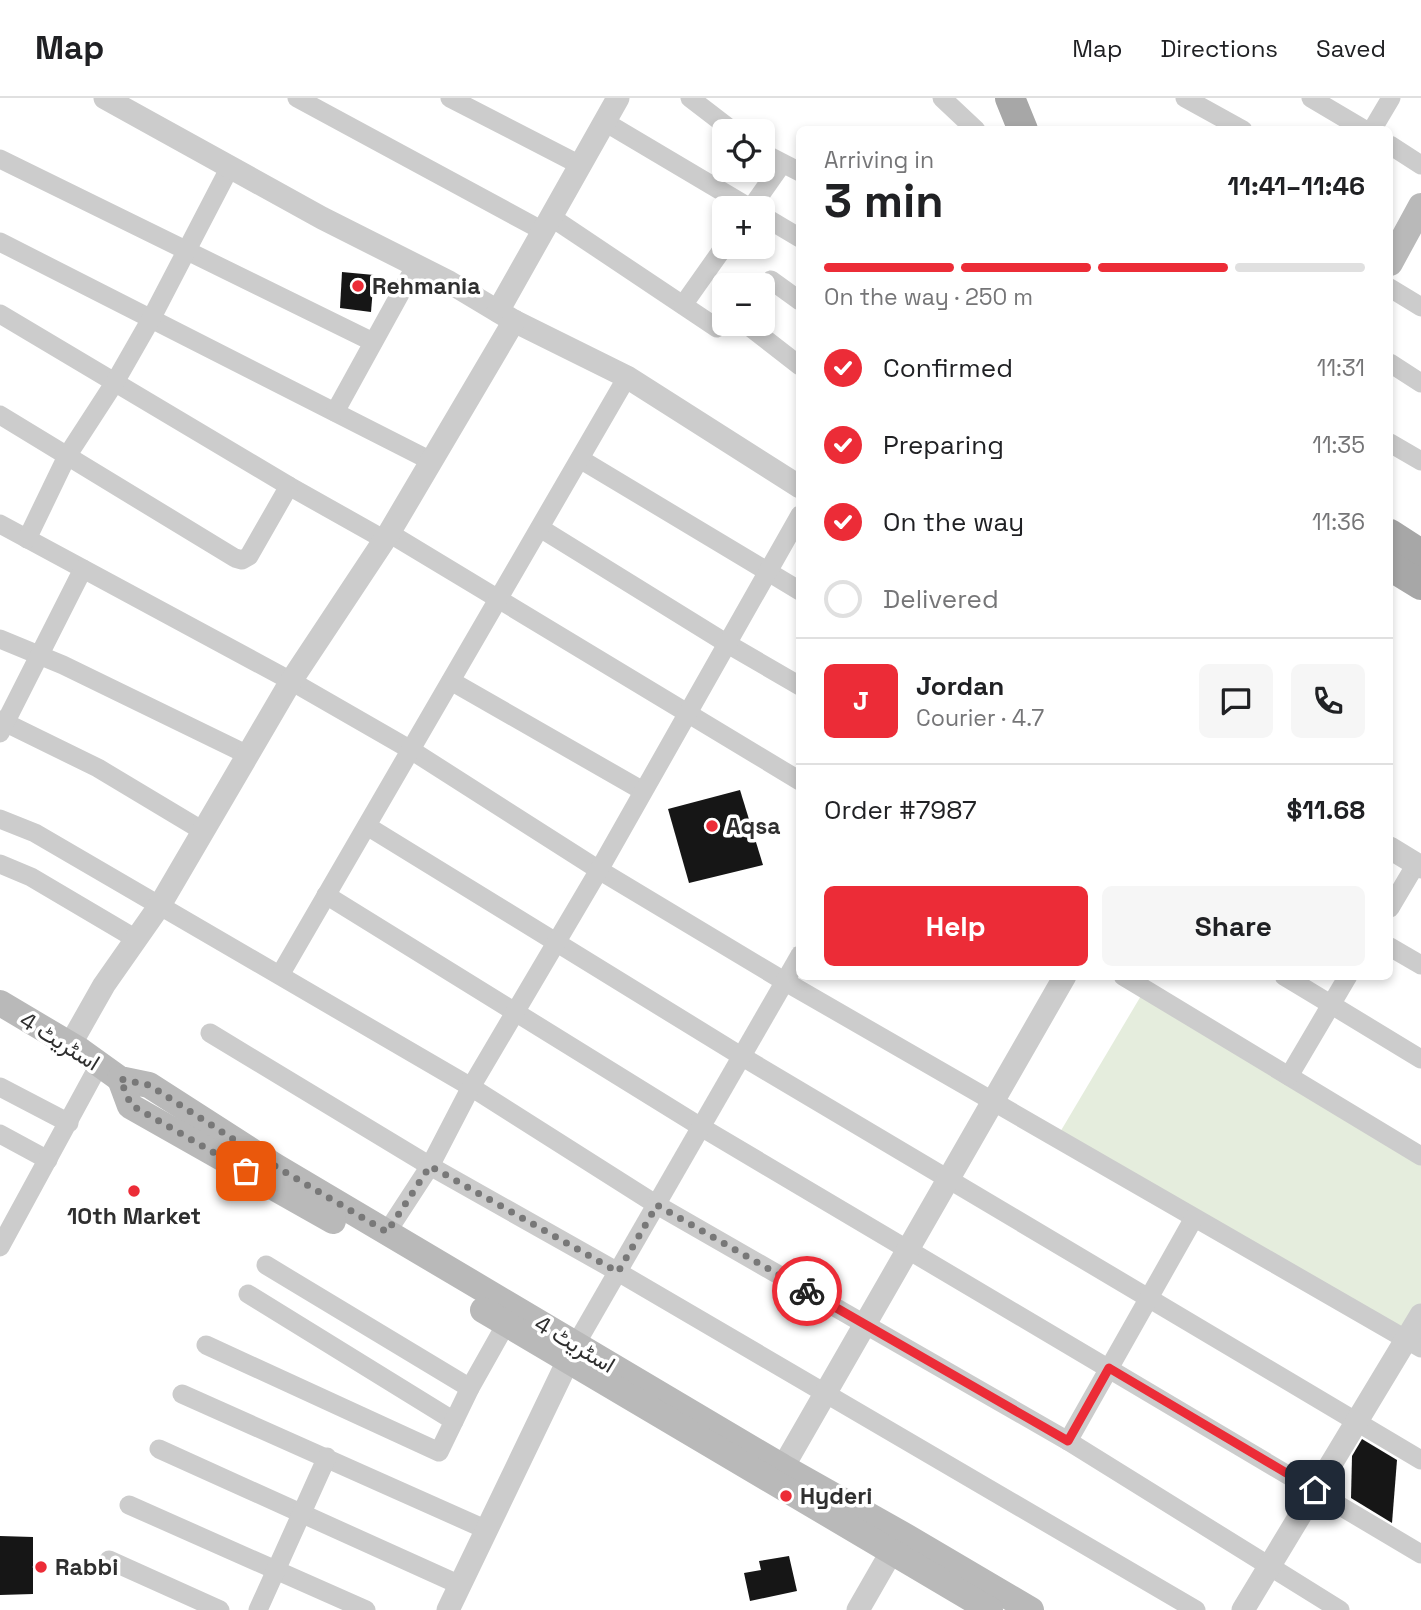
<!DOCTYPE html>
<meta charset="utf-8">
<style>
body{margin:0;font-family:"Space Grotesk",Vazirmatn,sans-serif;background:#f6f6f6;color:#202124;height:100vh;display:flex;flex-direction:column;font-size:26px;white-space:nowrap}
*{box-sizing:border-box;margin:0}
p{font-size:23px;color:#757577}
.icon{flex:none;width:38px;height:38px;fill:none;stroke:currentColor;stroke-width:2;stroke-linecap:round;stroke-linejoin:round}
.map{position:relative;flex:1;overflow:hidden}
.sheet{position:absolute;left:796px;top:28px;width:597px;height:854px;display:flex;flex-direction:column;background:#fff;border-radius:10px;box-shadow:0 4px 10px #0003}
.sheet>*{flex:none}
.fabs{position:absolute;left:712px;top:21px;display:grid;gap:14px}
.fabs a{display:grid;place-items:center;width:63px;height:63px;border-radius:10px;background:#fff;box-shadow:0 4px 10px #0003;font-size:35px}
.pin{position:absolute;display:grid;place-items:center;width:60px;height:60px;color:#fff;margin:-30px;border-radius:14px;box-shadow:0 4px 10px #0006}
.courier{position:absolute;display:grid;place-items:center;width:70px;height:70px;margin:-35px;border:5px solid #ec2c37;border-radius:50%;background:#fff;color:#222;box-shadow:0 2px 9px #0007}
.overview em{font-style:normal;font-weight:700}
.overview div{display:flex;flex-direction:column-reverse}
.overview{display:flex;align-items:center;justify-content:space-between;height:119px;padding:0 28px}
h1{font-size:46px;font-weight:700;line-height:52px}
.bar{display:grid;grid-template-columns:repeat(4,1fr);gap:10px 7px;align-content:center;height:84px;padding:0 28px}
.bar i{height:9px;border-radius:5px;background:#e0e0e0}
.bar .current{background:#ec2c37}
.bar p{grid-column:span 4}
.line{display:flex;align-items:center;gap:18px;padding:0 28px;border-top:2px solid #e0e0e0}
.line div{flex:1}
.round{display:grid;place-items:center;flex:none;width:74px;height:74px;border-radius:10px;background:#f6f6f6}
ol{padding:0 28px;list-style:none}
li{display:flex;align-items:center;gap:21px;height:77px}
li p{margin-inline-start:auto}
li .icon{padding:7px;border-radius:50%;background:#ec2c37;color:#fff;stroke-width:4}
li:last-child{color:#757577}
li i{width:38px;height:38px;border:4px solid #e0e0e0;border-radius:50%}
.cta{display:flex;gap:14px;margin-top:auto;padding:14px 28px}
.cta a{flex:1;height:80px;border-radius:10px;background:#ec2c37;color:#fff;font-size:28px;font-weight:700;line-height:80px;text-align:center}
.cta a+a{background:#f6f6f6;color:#202124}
header{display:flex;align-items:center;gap:42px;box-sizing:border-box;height:98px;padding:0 35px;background:#fff;border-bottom:2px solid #e0e0e0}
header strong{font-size:33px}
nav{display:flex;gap:38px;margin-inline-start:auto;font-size:24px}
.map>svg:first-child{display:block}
.green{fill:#e5eddd}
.building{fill:#161616}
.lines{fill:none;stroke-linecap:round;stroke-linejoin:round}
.minor{stroke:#ccc;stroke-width:19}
.tertiary{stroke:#ccc;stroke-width:23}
.secondary{stroke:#b9b9b9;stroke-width:26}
.primary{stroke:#a7a7a7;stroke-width:30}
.done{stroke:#787878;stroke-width:7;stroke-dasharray:0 12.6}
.route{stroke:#ec2c37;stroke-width:9}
.poi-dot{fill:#ec2c37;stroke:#fff;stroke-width:2.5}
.labels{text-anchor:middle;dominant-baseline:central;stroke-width:7;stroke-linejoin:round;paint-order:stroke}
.poi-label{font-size:23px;font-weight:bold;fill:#2f2f2f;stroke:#fff;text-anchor:start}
.street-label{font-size:23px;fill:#2f2f2f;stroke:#fff}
</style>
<header>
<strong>Map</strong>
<nav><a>Map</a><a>Directions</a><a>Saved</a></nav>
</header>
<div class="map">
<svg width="1421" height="1512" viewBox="0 0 1421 1512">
<rect width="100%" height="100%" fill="#fff"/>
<path class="green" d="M1145,891L1421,1058V1217L1406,1241L1056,1041Z"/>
<g class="building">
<path d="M342,174L374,177L371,214L340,210Z"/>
<path d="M740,692L763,767L689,785L668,711Z"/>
<path d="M1362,1341L1397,1362L1392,1425L1351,1400L1352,1358Z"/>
<path d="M0,1438L33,1439V1496L0,1497Z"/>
<path d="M789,1458L797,1493L750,1503L744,1475L761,1472L759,1463Z"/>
</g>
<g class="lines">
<g class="minor">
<path d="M297,0L543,133"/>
<path d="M450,0L580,67"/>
<path d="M690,0L733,33"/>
<path d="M942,0L976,32"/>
<path d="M1185,0L1243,32"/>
<path d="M1311,0L1365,32"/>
<path d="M605,24L750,110"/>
<path d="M1372,32L1391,0"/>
<path d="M1390,47L1421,67"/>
<path d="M763,55L800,74"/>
<path d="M0,61L373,244"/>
<path d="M751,110L782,66"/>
<path d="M763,118L800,140"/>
<path d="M551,119L717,230L724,221"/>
<path d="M0,144L431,363"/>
<path d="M771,182L800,203"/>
<path d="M1390,190L1421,209"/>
<path d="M683,207L724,149"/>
<path d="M0,216L289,388L385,442"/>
<path d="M746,226L800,268"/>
<path d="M1390,265L1421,285"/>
<path d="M335,314L416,167"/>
<path d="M0,317L235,460L242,462L249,458L289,388"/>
<path d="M1390,345L1421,363"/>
<path d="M580,361L800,493"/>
<path d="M0,426L291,583L411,652L599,772L784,883L1421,1250"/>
<path d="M540,430L726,545L800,588"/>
<path d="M389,435L800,683"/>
<path d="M27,441L67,358L115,284L151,221L230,69"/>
<path d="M0,541L63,567L248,657"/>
<path d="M451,583L643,693"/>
<path d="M0,622L98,670L203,733"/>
<path d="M0,635L83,471"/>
<path d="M0,721L35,735L471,989L657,1107L1068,1343L1340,1512"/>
<path d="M367,728L741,958L1421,1362"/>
<path d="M0,766L31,779L136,841"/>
<path d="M326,797L701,1029L1421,1456"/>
<path d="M1390,810L1416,766"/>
<path d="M1390,849L1421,867"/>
<path d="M280,877L627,279"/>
<path d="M1123,878L1421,1058"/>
<path d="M1284,878L1421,961"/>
<path d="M210,935L430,1068L618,1174L1196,1512"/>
<path d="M1289,978L1348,878"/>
<path d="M0,989L69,1025"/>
<path d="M0,1036L48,1062"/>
<path d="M387,1134L430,1068L471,989L599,772L800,417"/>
<path d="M0,1149L99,967"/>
<path d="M266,1167L470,1290"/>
<path d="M248,1196L454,1323"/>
<path d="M576,1246L800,857"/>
<path d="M206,1247L439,1354L470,1290L506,1226"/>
<path d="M182,1296L487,1432"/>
<path d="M1068,1343L1194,1120"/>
<path d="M159,1351L460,1487"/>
<path d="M129,1407L366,1512"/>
<path d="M109,1462L220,1512"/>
<path d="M258,1512L327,1359"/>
</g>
<g class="tertiary">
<path d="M105,0L322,120L449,184L514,223L627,279L800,389"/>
<path d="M498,213L618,0"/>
<path d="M1390,750L1421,769"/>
<path d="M70,947L104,887L160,807L291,583L389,435L514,223"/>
<path d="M783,1369L1065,878"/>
<path d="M448,1512L576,1246"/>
<path d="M858,1512L900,1439"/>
<path d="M1243,1512L1421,1217"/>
</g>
<g class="secondary">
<path d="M1390,165L1421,108"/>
<path d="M0,905L81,953L120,981L149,987L275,1068L783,1369L902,1436L1031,1512"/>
<path d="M120,981L130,1008L333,1123"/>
<path d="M483,1212L990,1512"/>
</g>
<g class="primary">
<path d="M1010,0L1023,32"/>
<path d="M1390,436L1421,456"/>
<path d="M1390,468L1421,487"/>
</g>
</g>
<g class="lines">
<path class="done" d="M246,1073L131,1007L120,981L149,987L275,1068L387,1134L430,1068L618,1174L657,1107L807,1193"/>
<path class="route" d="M807,1193L1068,1343L1109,1270L1315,1392"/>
</g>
<g class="poi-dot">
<circle cx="358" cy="188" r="7"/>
<circle cx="712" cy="728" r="7"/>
<circle cx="134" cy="1093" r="7"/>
<circle cx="786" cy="1398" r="7"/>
<circle cx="41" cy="1469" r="7"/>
</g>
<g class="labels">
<g class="poi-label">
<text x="372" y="188">Rehmania</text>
<text x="726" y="728">Aqsa</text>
<text x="134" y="1118" text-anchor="middle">10th Market</text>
<text x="800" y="1398">Hyderi</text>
<text x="55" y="1469">Rabbi</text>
</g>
<g class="street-label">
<text transform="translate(60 943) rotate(32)">اسٹریٹ 4</text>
<text transform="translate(575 1246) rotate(31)">اسٹریٹ 4</text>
</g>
</g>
</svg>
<div class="fabs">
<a><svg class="icon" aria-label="locate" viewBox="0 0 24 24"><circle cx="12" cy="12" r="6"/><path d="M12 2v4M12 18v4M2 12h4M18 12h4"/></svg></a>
<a>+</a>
<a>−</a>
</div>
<div class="pin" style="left:246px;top:1073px;background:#ea580c"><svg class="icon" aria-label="bag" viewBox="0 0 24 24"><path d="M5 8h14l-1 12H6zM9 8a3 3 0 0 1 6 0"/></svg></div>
<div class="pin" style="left:1315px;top:1392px;background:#1f2937"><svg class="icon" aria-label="home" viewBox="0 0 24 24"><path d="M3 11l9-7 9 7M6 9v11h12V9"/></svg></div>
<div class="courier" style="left:807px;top:1193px"><svg class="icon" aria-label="bike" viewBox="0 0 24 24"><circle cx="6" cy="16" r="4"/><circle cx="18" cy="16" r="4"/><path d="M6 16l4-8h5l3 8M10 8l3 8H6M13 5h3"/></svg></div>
<section class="sheet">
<div class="overview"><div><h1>3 min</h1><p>Arriving in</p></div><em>11:41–11:46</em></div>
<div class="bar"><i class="current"></i><i class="current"></i><i class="current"></i><i></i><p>On the way · 250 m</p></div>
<ol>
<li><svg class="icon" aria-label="check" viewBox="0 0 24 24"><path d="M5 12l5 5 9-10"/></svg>Confirmed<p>11:31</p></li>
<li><svg class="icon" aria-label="check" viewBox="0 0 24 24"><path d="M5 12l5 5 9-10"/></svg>Preparing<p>11:35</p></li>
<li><svg class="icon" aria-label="check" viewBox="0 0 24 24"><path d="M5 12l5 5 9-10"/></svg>On the way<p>11:36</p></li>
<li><i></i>Delivered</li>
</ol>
<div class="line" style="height:126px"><b class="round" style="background:#ec2c37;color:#fff">J</b><div><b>Jordan</b><p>Courier · 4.7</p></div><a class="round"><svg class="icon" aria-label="chat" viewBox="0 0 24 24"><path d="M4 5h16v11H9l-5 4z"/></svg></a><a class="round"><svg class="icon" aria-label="phone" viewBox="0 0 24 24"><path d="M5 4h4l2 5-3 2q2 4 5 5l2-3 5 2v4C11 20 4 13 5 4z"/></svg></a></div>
<div class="line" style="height:91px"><div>Order #7987</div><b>$11.68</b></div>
<div class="cta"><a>Help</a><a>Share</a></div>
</section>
</div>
